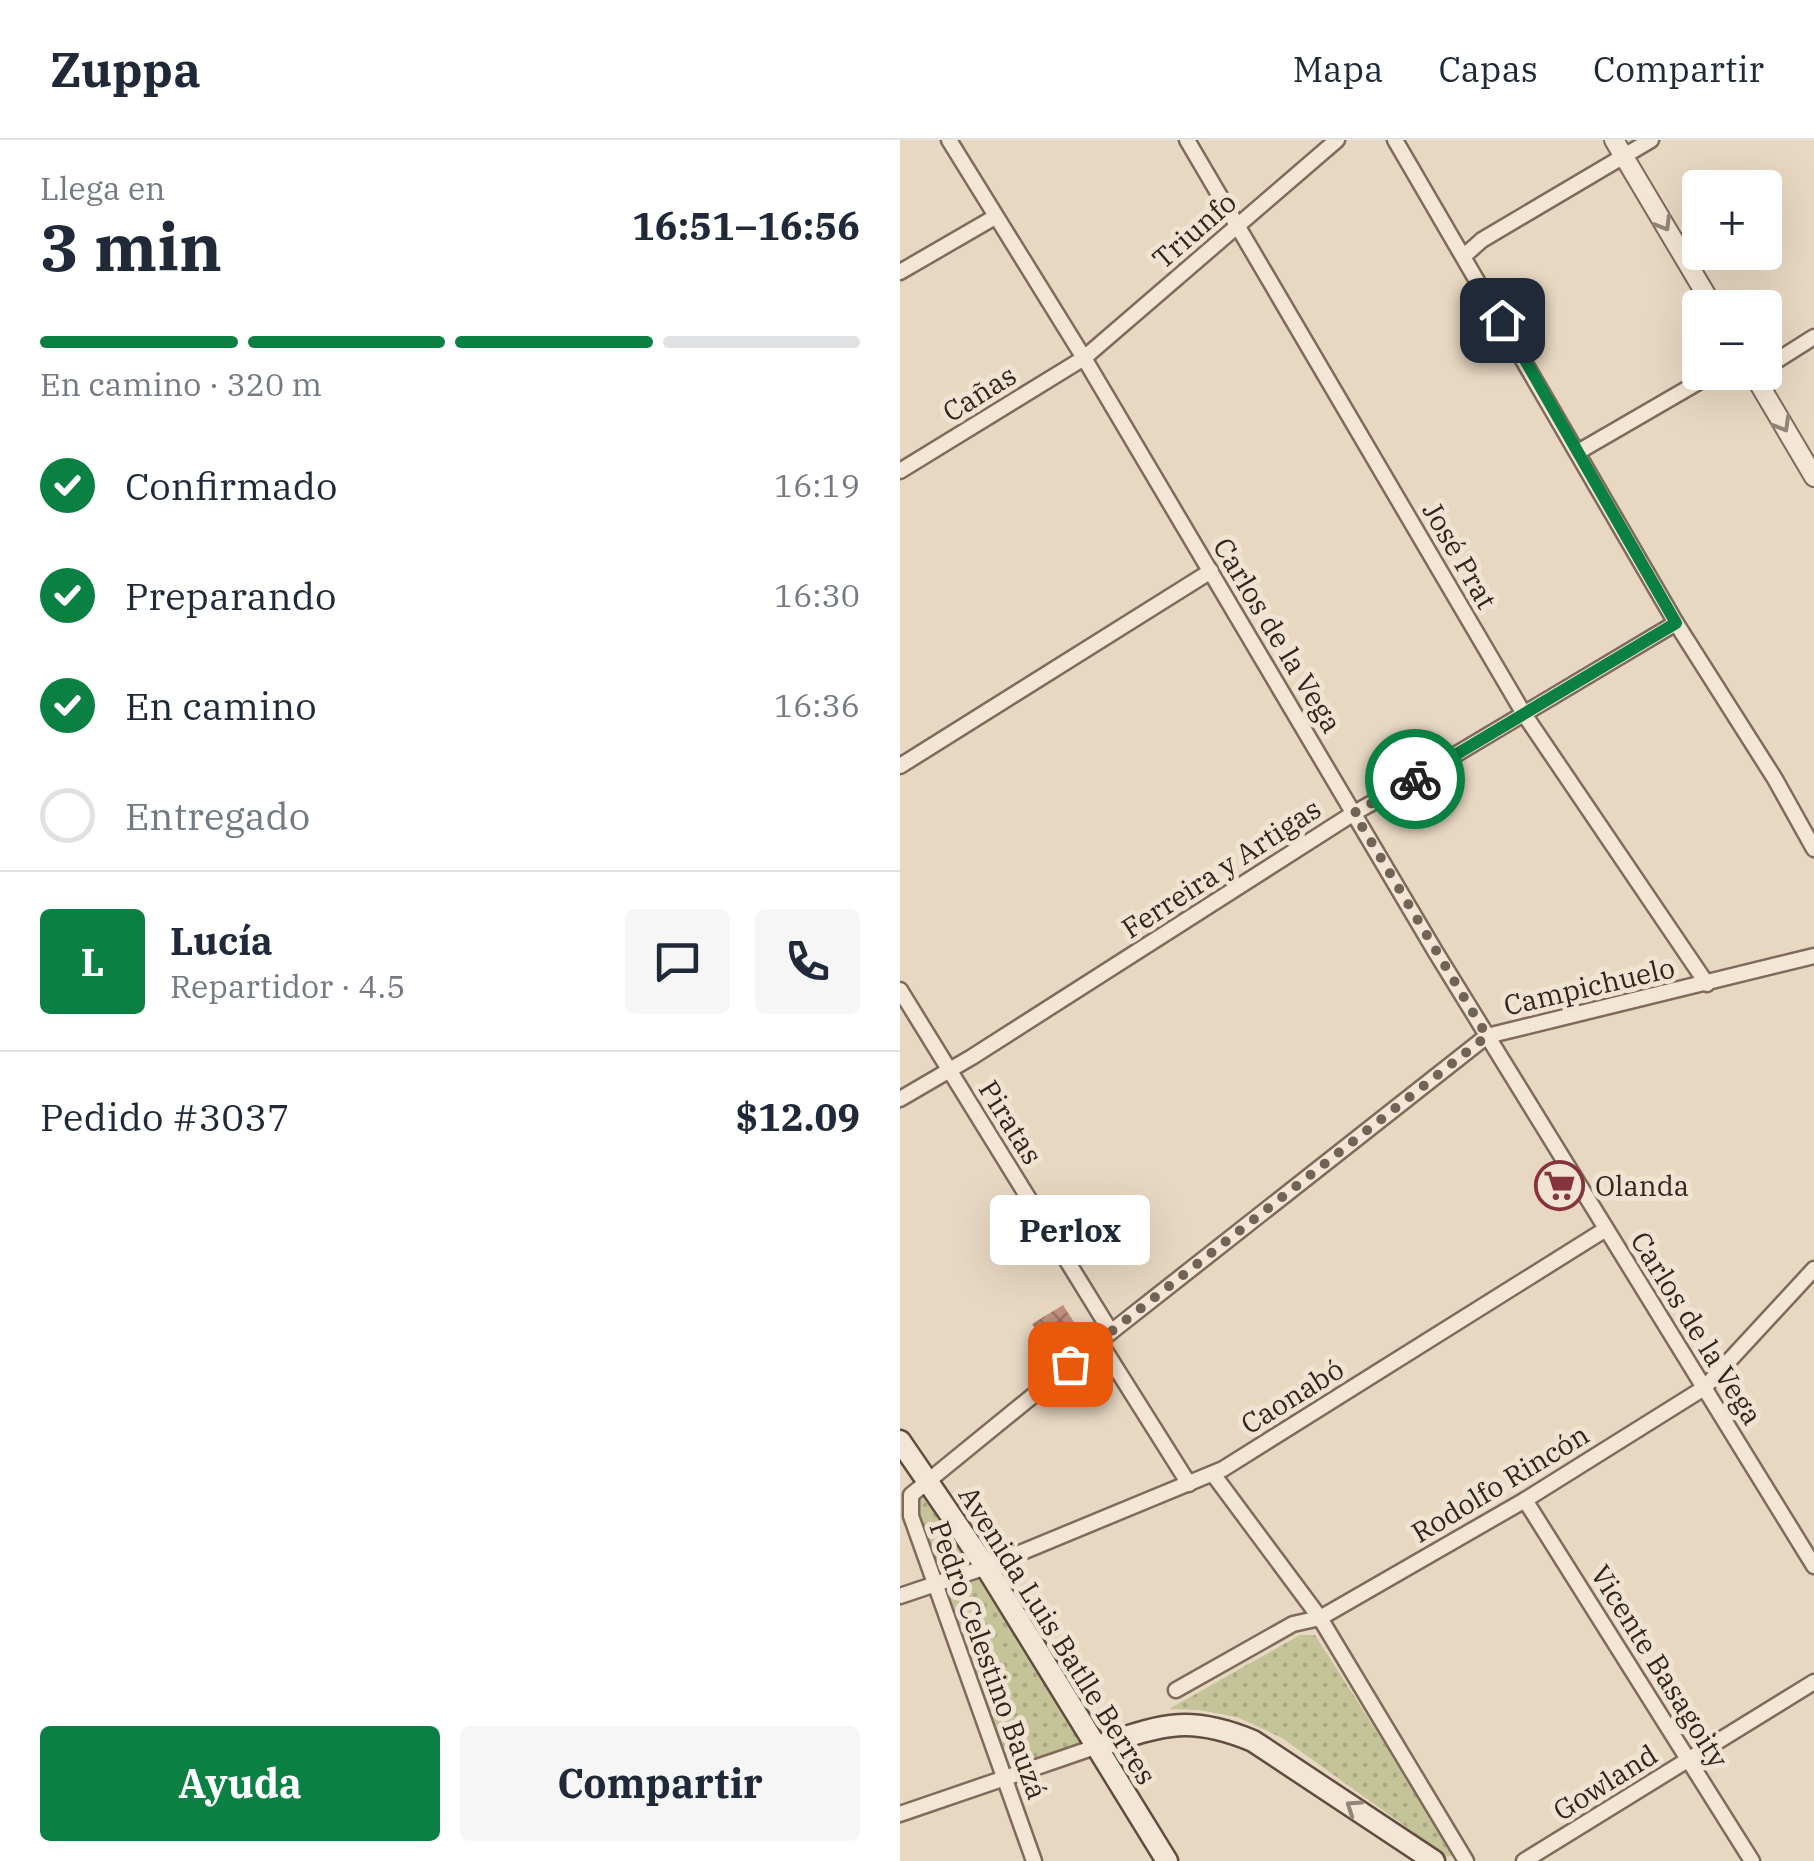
<!DOCTYPE html>
<html lang="es">
<meta charset="utf-8">
<style>
body{margin:0;font-family:"IBM Plex Serif",serif;background:#f6f6f7;color:#1f2937;height:100vh;display:flex;flex-direction:column;font-size:38px;white-space:nowrap}
*{box-sizing:border-box;margin:0}
p{font-size:32px;color:#747a83}
.icon{flex:none;width:55px;height:55px;fill:none;stroke:currentColor;stroke-width:2;stroke-linecap:round;stroke-linejoin:round}
.map{position:relative;flex:1;overflow:hidden}
.side{display:flex;flex-direction:column;background:#fff;width:900px}
.side>*{flex:none}
.controls{position:absolute;left:782px;top:30px;display:grid;gap:20px}
.controls a{display:grid;place-items:center;width:100px;height:100px;border-radius:10px;background:#fff;box-shadow:0 10px 40px #0002;font-size:50px}
.pin{position:absolute;display:grid;place-items:center;width:85px;height:85px;color:#fff;margin:-42px;border-radius:20px;box-shadow:0 5px 15px #0006}
.courier{position:absolute;display:grid;place-items:center;width:100px;height:100px;margin:-50px;border:8px solid #0b8043;border-radius:50%;background:#fff;color:#222;box-shadow:0 2px 12px #0007}
.bubble{position:absolute;height:70px;border-radius:10px;background:#fff;box-shadow:0 10px 40px #0002;font-size:32px;font-weight:700;line-height:70px;text-align:center}
.head em{font-style:normal;font-weight:700}
.head div{display:flex;flex-direction:column-reverse}
.head{display:flex;align-items:center;justify-content:space-between;height:170px;padding:0 40px}
h1{font-size:65px;font-weight:700;line-height:75px}
.bar{display:grid;grid-template-columns:repeat(4,1fr);gap:15px 10px;align-content:center;height:120px;padding:0 40px}
.bar i{height:12px;border-radius:8px;background:#e0e1e3}
.bar .current{background:#0b8043}
.bar p{grid-column:span 4}
.line{display:flex;align-items:center;gap:25px;padding:0 40px;border-top:2px solid #e0e1e3}
.line div{flex:1}
.round{display:grid;place-items:center;flex:none;width:105px;height:105px;border-radius:10px;background:#f6f6f7}
ol{padding:0 40px;list-style:none}
li{display:flex;align-items:center;gap:30px;height:110px}
li p{margin-inline-start:auto}
li .icon{padding:10px;border-radius:50%;background:#0b8043;color:#fff;stroke-width:4}
li:last-child{color:#747a83}
li i{width:55px;height:55px;border:5px solid #e0e1e3;border-radius:50%}
.primary-button{display:flex;gap:20px;margin-top:auto;padding:20px 40px}
.primary-button a{flex:1;height:115px;border-radius:10px;background:#0b8043;color:#fff;font-size:40px;font-weight:700;line-height:115px;text-align:center}
.primary-button a+a{background:#f6f6f7;color:#1f2937}
header{display:flex;align-items:center;gap:60px;box-sizing:border-box;height:140px;padding:0 50px;background:#fff;border-bottom:2px solid #e0e1e3}
header strong{font-size:48px}
nav{display:flex;gap:55px;margin-inline-start:auto;font-size:35px}
main{display:flex;flex:1;min-height:0}
.map>svg:first-child{display:block}
.green{fill:url(#green-dots)}
.building{fill:url(#building-cross-hatch)}
.lines{fill:none;stroke-linecap:round;stroke-linejoin:round}
.minor-casing{stroke:#7f6a5c;stroke-width:19}
.tertiary-casing{stroke:#7f6a5c;stroke-width:22}
.secondary-casing{stroke:#614c3f;stroke-width:25}
.minor{stroke:#f4e6d4;stroke-width:14}
.tertiary{stroke:#f4e6d4;stroke-width:18}
.secondary{stroke:#f4e6d4;stroke-width:20}
.oneway{stroke:#928679}
.done{stroke:#716457;stroke-width:10;stroke-dasharray:0 18}
.route{stroke:#0b8043;stroke-width:12}
.labels{text-anchor:middle;dominant-baseline:central;stroke-width:10;stroke-linejoin:round;paint-order:stroke}
.street-label{font-size:28px;fill:#31251e;stroke:#f0e3d1}
.poi-label{font-size:28px;fill:#31251e;stroke:#f0e3d1;text-anchor:start}
</style>
<header>
<strong>Zuppa</strong>
<nav><a>Mapa</a><a>Capas</a><a>Compartir</a></nav>
</header>
<main>
<section class="side">
<div class="head"><div><h1>3 min</h1><p>Llega en</p></div><em>16:51–16:56</em></div>
<div class="bar"><i class="current"></i><i class="current"></i><i class="current"></i><i></i><p>En camino · 320 m</p></div>
<ol>
<li><svg class="icon" aria-label="check" viewBox="0 0 24 24"><path d="M5 12l5 5 9-10"/></svg>Confirmado<p>16:19</p></li>
<li><svg class="icon" aria-label="check" viewBox="0 0 24 24"><path d="M5 12l5 5 9-10"/></svg>Preparando<p>16:30</p></li>
<li><svg class="icon" aria-label="check" viewBox="0 0 24 24"><path d="M5 12l5 5 9-10"/></svg>En camino<p>16:36</p></li>
<li><i></i>Entregado</li>
</ol>
<div class="line" style="height:180px"><b class="round" style="background:#0b8043;color:#fff">L</b><div><b>Lucía</b><p>Repartidor · 4.5</p></div><a class="round"><svg class="icon" aria-label="chat" viewBox="0 0 24 24"><path d="M4 5h16v11H9l-5 4z"/></svg></a><a class="round"><svg class="icon" aria-label="phone" viewBox="0 0 24 24"><path d="M5 4h4l2 5-3 2q2 4 5 5l2-3 5 2v4C11 20 4 13 5 4z"/></svg></a></div>
<div class="line" style="height:130px"><div>Pedido #3037</div><b>$12.09</b></div>
<div class="primary-button"><a>Ayuda</a><a>Compartir</a></div>
</section>
<div class="map">
<svg width="914" height="1721" viewBox="0 0 914 1721">
<defs>
<pattern id="green-dots" width="8" height="8" patternUnits="userSpaceOnUse" patternTransform="scale(2.5)"><rect width="8" height="8" fill="#c4c498"/><path d="M2 2h.1M6 6h.1" fill="none" stroke="#a9a883" stroke-width="1.8" stroke-linecap="round"/></pattern>
<pattern id="building-cross-hatch" width="8" height="8" patternUnits="userSpaceOnUse" patternTransform="scale(2.5)"><rect width="8" height="8" fill="#c1907d"/><path d="M0 0l8 8M0 8l8-8" fill="none" stroke="#9d7566"/></pattern>
</defs>
<rect width="100%" height="100%" fill="#e8d8c2"/>
<g class="green">
<path d="M25,1355L65,1415L67,1424L56,1431L46,1430C27,1421 15,1381 16,1361Z"/>
<path d="M75,1436L84,1443L182,1599L177,1605C154,1613 127,1630 104,1616L48,1465L53,1446Z"/>
<path d="M400,1495H415L555,1714L548,1717L382,1598L337,1577L299,1570L269,1569Z"/>
</g>
<path class="building" d="M163,1165L185,1199L157,1222L132,1184Z"/>
<g class="lines">
<defs>
<g id="minor">
<path d="M49,0L184,218L535,811L914,1426"/>
<path d="M287,0L624,574L807,844"/>
<path d="M495,0L776,483L875,639L914,709"/>
<path d="M565,115L582,100L751,0"/>
<path d="M0,132L95,77"/>
<path d="M865,224L873,223L914,197"/>
<path d="M678,312L816,232"/>
<path d="M0,331L184,218L437,0"/>
<path d="M0,626L311,431"/>
<path d="M0,850L211,1192"/>
<path d="M0,959L72,917L454,673L508,643L776,483"/>
<path d="M199,1201L289,1344"/>
<path d="M313,1334L420,1478L566,1721"/>
<path d="M625,1360L852,1721"/>
<path d="M0,1456L86,1427L323,1329L706,1089"/>
<path d="M276,1550L393,1484L420,1478L625,1360L804,1248L914,1129"/>
<path d="M0,1674L198,1606"/>
<path d="M134,1721L11,1376V1355L211,1192L587,896L914,816"/>
<path d="M624,1721L914,1542"/>
</g>
<g id="tertiary">
<path d="M714,0L814,168"/>
<path d="M852,232L914,337"/>
</g>
<g id="secondary">
<path d="M0,1301L86,1427L267,1721"/>
<path d="M198,1606C262,1585 288,1574 353,1601L534,1721"/>
</g>
</defs>
<use href="#minor" class="minor-casing"/>
<use href="#tertiary" class="tertiary-casing"/>
<use href="#secondary" class="secondary-casing"/>
<use href="#minor" class="minor"/>
<use href="#tertiary" class="tertiary"/>
<use href="#secondary" class="secondary"/>
</g>
<defs><path id="oneway-chevron" d="M-2-3.5L2.5 0L-2 3.5" fill="none" stroke-width="1.6" stroke-linecap="round" stroke-linejoin="round" transform="scale(2.5)"/></defs>
<g class="oneway">
<use href="#oneway-chevron" transform="translate(764 84) rotate(59)"/>
<use href="#oneway-chevron" transform="translate(883 285) rotate(60)"/>
<use href="#oneway-chevron" transform="translate(453 1667) rotate(-146)"/>
</g>
<g class="lines">
<path class="done" d="M170,1224L587,896L454,673L515,639"/>
<path class="route" d="M515,639L776,483L602,180"/>
</g>
<defs>
<symbol id="supermarket-ring" viewBox="-11 -11 22 22"><circle r="9.5" fill="#f0e3d1" stroke="#87333e" stroke-width="1.5"/><path d="M-6-5.5h2.5l.6 2H6L4.5 2H-2.5L-4.4-4H-6ZM-1.5 3.2a1.3 1.3 0 1 0 .1 0ZM3 3.2a1.3 1.3 0 1 0 .1 0Z" fill="#87333e"/></symbol>
</defs>
<g fill-rule="evenodd">
<use href="#supermarket-ring" x="632" y="1018" width="55" height="55"/>
</g>
<g class="labels">
<g class="street-label">
<text transform="translate(294 90) rotate(-41)">Triunfo</text>
<text transform="translate(79 253) rotate(-32)">Cañas</text>
<text transform="translate(560 415) rotate(60)">José Prat</text>
<text transform="translate(378 495) rotate(59)">Carlos de la Vega</text>
<text transform="translate(321 728) rotate(-33)">Ferreira y Artigas</text>
<text transform="translate(689 846) rotate(-13)">Campichuelo</text>
<text transform="translate(111 982) rotate(58)">Piratas</text>
<text transform="translate(797 1188) rotate(58)">Carlos de la Vega</text>
<text transform="translate(392 1256) rotate(-32)">Caonabó</text>
<text transform="translate(600 1343) rotate(-31)">Rodolfo Rincón</text>
<text transform="translate(158 1495) rotate(58)">Avenida Luis Batlle Berres</text>
<text transform="translate(89 1520) rotate(70)">Pedro Celestino Bauzá</text>
<text transform="translate(760 1526) rotate(58)">Vicente Basagoity</text>
<text transform="translate(705 1642) rotate(-32)">Gowland</text>
</g>
<g class="poi-label">
<text x="695" y="1045">Olanda</text>
</g>
</g>
</svg>
<div class="controls">
<a>+</a>
<a>−</a>
</div>
<div class="pin" style="left:170px;top:1224px;background:#ea580c"><svg class="icon" aria-label="bag" viewBox="0 0 24 24"><path d="M5 8h14l-1 12H6zM9 8a3 3 0 0 1 6 0"/></svg></div>
<div class="pin" style="left:602px;top:180px;background:#1f2937"><svg class="icon" aria-label="home" viewBox="0 0 24 24"><path d="M3 11l9-7 9 7M6 9v11h12V9"/></svg></div>
<div class="courier" style="left:515px;top:639px"><svg class="icon" aria-label="bike" viewBox="0 0 24 24"><circle cx="6" cy="16" r="4"/><circle cx="18" cy="16" r="4"/><path d="M6 16l4-8h5l3 8M10 8l3 8H6M13 5h3"/></svg></div>
<div class="bubble" style="left:90px;top:1055px;width:160px">Perlox</div>
</div>
</main>
